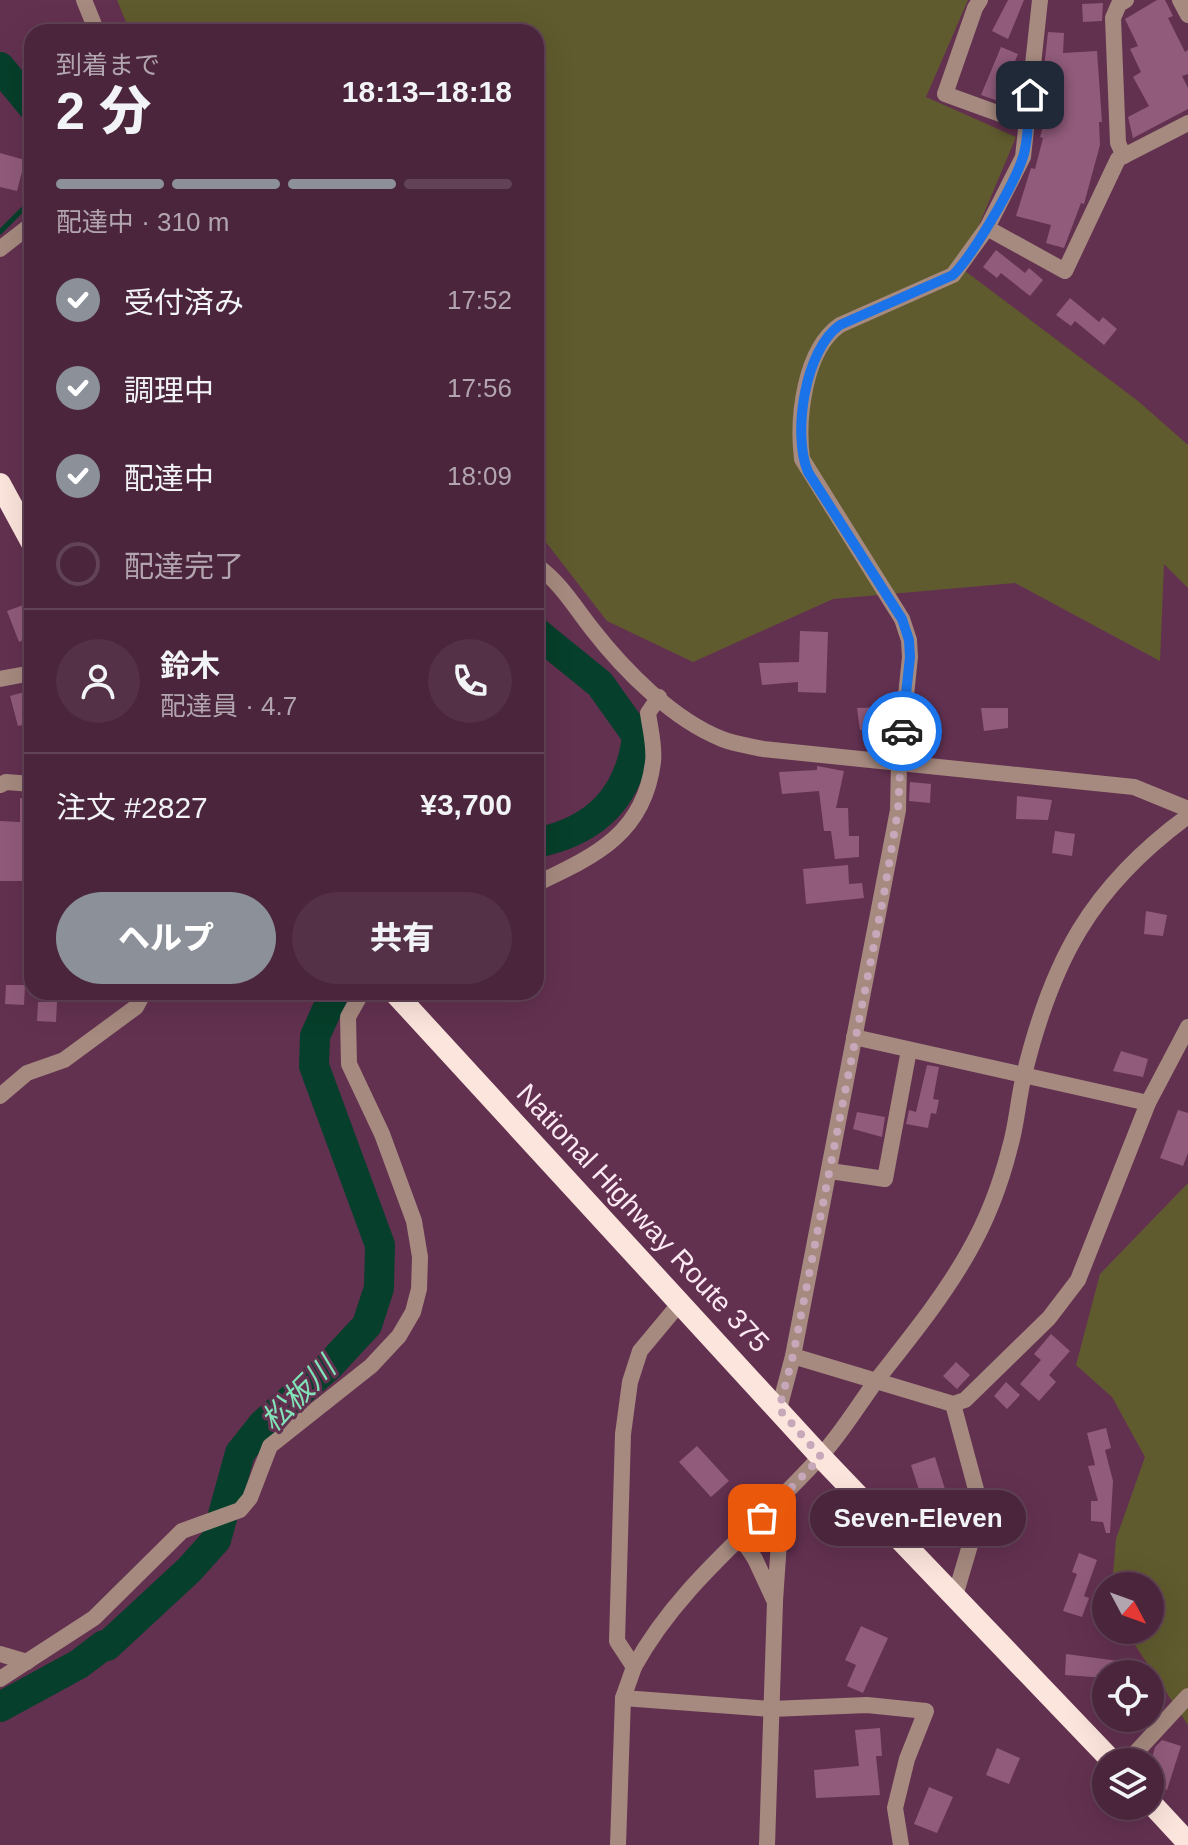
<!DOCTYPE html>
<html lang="ja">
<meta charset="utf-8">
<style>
body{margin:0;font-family:Helvetica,"Noto Sans JP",sans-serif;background:#543147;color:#f1f3f6;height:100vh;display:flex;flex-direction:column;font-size:30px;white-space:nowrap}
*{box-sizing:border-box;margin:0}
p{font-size:26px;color:#b2a5af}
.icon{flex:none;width:44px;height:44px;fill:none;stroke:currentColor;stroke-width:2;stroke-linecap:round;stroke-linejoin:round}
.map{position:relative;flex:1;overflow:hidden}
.drawer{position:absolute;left:24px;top:24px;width:520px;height:976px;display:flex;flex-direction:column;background:#4a253c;border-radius:24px;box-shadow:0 8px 32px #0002,0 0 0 2px #614256}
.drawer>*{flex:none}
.needle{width:52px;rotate:131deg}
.controls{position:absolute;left:1092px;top:1572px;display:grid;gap:16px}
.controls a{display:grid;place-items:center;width:72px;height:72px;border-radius:50%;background:#4a253c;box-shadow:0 8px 32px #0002,0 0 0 2px #614256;font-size:40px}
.pin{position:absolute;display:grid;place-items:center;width:68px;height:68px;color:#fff;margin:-34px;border-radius:16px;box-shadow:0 4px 12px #0006}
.courier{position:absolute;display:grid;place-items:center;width:80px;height:80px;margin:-40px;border:6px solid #1a73e8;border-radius:50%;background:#fff;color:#222;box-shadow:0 2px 10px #0007}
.bubble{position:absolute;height:56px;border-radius:28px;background:#4a253c;box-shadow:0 8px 32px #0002,0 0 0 2px #614256;font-size:26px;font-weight:800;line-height:56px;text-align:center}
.overview em{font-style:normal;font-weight:800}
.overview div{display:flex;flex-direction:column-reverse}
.overview{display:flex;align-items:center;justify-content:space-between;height:136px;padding:0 32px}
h1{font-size:52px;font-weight:800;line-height:60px}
.bar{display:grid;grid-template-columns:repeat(4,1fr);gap:12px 8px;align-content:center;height:96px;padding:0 32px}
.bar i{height:10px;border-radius:6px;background:#614256}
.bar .active{background:#8c9099}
.bar p{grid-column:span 4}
.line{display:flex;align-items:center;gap:20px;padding:0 32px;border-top:2px solid #614256}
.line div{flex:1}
.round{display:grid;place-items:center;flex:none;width:84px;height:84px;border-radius:42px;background:#543147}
ol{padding:0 32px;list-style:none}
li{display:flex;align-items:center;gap:24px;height:88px}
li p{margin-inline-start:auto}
li .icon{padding:8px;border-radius:50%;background:#8c9099;color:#fff;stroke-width:4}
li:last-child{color:#b2a5af}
li i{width:44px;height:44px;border:4px solid #614256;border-radius:50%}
.cta{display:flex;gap:16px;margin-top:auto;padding:16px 32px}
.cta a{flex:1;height:92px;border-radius:48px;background:#8c9099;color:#fff;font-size:32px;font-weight:800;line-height:92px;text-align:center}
.cta a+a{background:#543147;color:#f1f3f6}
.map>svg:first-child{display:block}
.green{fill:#605b2e}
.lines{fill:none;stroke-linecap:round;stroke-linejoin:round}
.stream{stroke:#063f2b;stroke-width:5}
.river{stroke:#063f2b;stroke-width:30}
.building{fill:#915b7b}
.minor{stroke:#a68a7f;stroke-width:16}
.tertiary{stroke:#a68a7f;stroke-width:16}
.trunk{stroke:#fce5dc;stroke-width:22}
.done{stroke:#c6a8ba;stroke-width:8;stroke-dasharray:0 14.4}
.route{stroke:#1a73e8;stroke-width:10}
.labels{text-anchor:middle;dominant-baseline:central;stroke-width:6;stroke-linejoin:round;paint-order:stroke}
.street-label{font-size:28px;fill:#fbe8f3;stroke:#633150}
.water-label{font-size:30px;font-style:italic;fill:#81e3b7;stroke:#633150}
</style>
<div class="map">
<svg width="1188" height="1845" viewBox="0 0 1188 1845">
<rect width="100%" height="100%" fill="#633150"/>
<g class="green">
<path d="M117,0H968L926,97L1016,137L961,268L1138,401L1188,445V588L1164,564L1160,661L1015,583L833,599L693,662L607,621L545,541L536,536V32H130Z"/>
<path d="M1188,1183V1725L1125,1630H1150V1586H1112L1116,1539L1145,1457L1112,1397L1076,1365L1100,1274Z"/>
</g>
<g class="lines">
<path class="stream" d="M0,232L32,200"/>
<g class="river">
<path d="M0,67L32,106"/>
<path d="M536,632L600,684L637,736C630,797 595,831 536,843"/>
<path d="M0,1707L79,1664L104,1645L107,1646L189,1570L216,1540L240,1453L263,1424L329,1366L367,1325L379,1288L380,1245L314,1066L315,1036L335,992"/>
</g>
</g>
<g class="building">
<path d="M1008,0H1024L1008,39L992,31Z"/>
<path d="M1157,0H1165L1173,16L1168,18L1185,52L1188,50V74L1182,76L1188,88V109L1133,138L1128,117L1149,106L1133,77L1141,72L1130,49L1138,46L1125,19Z"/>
<path d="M1103,3L1102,21L1083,22L1082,4Z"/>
<path d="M1048,32L1064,33L1063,53L1097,51L1102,122H1099L1100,145L1084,204L1081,203L1064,248L1046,243L1051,225L1016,216L1031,168L1035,169L1043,138L1040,137L1048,109H1045L1046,78H1043Z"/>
<path d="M1001,47L1018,54L998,101L981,95Z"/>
<path d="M0,153L25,160L17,191L0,187Z"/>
<path d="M996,250L1025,273L1029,268L1043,280L1030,296L1001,273L997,278L983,267Z"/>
<path d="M1070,298L1099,322L1103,317L1117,329L1104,345L1075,321L1071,326L1056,315Z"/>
<path d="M26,604L32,618V636L19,642L7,611Z"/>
<path d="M800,631L828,632L826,693L798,692V682L762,685L759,663L799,662Z"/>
<path d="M32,690V723L18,726L10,696Z"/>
<path d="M884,707V728L860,730L857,708Z"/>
<path d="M981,708H1008V728L984,731Z"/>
<path d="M817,766L844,771L836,808H848L849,836H859V857L835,859L831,831H824L819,791L782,794L779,772L817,770Z"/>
<path d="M910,782L931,784L930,803L909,801Z"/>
<path d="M1017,796L1052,800L1048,820L1016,819Z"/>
<path d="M20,798H32V852H29L28,881H0V821L20,822Z"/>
<path d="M1055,831L1075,834L1072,856L1052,853Z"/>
<path d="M848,865L849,884L862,883L864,898L806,904L803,869Z"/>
<path d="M1146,911L1167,915L1163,936L1144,934Z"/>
<path d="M6,985H25L24,1005L5,1004Z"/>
<path d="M38,1002H57L56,1022L37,1021Z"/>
<path d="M1121,1051L1148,1059L1143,1077L1113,1071Z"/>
<path d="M927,1065L939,1067L933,1099L939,1100L936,1114L931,1113L928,1128L906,1124L909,1110L916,1112Z"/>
<path d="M1178,1110L1188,1113V1153L1183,1166L1160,1158Z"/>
<path d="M857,1112L885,1117L882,1137L853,1129Z"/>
<path d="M1051,1334L1070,1351L1049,1375L1056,1382L1039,1401L1020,1384L1041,1360L1034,1354Z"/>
<path d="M956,1362L970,1375L957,1389L943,1376Z"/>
<path d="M1006,1382L1020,1395L1007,1409L994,1396Z"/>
<path d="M1106,1428L1111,1448L1105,1450L1113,1481L1110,1533H1106L1103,1522L1091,1521V1501H1098L1088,1466L1095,1465L1087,1433Z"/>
<path d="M697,1446L729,1481L711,1497L679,1462Z"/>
<path d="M935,1457L948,1499L956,1495L966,1518L964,1527L951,1533L944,1518L927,1526L920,1511L925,1509L911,1465Z"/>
<path d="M1079,1553L1097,1560L1084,1596L1089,1598L1082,1617L1063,1611L1077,1574L1072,1572Z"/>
<path d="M861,1626L888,1638L863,1693L847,1686L856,1665L845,1660Z"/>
<path d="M1066,1654L1119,1661L1118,1674H1106V1678L1065,1675Z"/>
<path d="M880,1728L882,1756H876L880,1795L816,1798L814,1770L859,1766L855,1730Z"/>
<path d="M1162,1740L1181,1746L1167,1790L1150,1785V1766L1155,1747Z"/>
<path d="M997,1748L1020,1758L1009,1784L986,1775Z"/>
<path d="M929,1787L953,1797L937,1833L914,1824Z"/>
</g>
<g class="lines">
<g class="minor">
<path d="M84,0L97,32"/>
<path d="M980,0L975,8L945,94L1028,124"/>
<path d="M1180,0L1188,15"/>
<path d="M1124,156L1118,143L1113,18L1119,4L1126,0"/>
<path d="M987,228L1065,271L1118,159L1188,123"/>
<path d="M0,249L32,224"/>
<path d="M536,565C560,582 574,606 592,629C624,670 672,719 722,739C735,744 750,746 763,749L1134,787L1188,809"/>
<path d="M0,679L32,673"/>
<path d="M0,785L6,782L32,784"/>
<path d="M536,884C595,856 644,834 653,762C655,747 650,728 648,713L659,697"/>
<path d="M854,1037L1148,1103"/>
<path d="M0,1096L27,1073L64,1060L136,1007L144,992"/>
<path d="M830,1171L885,1179L909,1050"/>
<path d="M793,1356L953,1404L965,1400L1049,1318L1078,1280L1148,1103L1188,1027"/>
<path d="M953,1404L981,1508L955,1596"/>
<path d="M779,1409L793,1356L898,810L899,763L910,657L909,640L902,619L802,459C797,418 804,350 840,325L953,275L987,228L1023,157L1040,0"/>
<path d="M742,1539L755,1559L775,1602L767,1845"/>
<path d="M775,1601L782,1497"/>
<path d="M0,1654L27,1662"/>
<path d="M0,1679L94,1618L182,1531L240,1510L250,1498L270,1446L371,1366L399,1336L413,1312L419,1289L420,1257L414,1221L382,1134L349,1064L348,1017L362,992"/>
<path d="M623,1698L771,1709L867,1705L926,1711L907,1759L895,1808L901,1845"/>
<path d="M1127,1762L1188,1696"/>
<path d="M618,1845L623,1698L634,1667L617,1641L623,1434L630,1382L640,1351L680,1303"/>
</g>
<path class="tertiary" d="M634,1667C679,1584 756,1528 818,1459C840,1436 857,1407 876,1381C908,1340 942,1299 968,1253C987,1220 1001,1183 1010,1147C1017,1123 1018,1099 1024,1075C1052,960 1091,887 1188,816"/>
<g class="trunk">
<path d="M0,484L32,543"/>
<path d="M394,992L821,1457L1113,1762"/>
<path d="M1150,1802L1188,1843"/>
</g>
</g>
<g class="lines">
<path class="done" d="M762,1518L821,1457L779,1409L793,1356L884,894L898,810L902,731"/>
<path class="route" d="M902,731L910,657L909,640L902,619L808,472C792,434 805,349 840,325L953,275C973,255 1014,185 1023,157C1029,139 1028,115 1030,95"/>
</g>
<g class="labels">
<g class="street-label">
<text transform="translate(643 1218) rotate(47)">National Highway Route 375</text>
</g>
<g class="water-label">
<text transform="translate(298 1394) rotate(-45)">松板川</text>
</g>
</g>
</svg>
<div class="controls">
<a><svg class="needle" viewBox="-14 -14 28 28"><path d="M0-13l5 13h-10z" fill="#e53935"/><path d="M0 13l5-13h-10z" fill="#b2a5af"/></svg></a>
<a><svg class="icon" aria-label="locate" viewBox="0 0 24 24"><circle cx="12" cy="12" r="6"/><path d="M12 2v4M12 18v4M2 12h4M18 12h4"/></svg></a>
<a><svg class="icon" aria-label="layers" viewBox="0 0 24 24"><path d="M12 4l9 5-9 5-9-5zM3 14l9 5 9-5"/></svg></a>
</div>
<div class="pin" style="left:762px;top:1518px;background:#ea580c"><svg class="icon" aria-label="bag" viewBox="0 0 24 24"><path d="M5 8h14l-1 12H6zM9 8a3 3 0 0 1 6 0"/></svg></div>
<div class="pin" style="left:1030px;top:95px;background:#1f2937"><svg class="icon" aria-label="home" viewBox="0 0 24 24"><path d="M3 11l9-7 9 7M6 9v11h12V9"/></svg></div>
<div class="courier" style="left:902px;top:731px"><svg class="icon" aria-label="car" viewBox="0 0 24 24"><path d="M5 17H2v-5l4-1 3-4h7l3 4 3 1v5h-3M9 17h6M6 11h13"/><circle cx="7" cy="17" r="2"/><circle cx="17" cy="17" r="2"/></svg></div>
<div class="bubble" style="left:810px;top:1490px;width:216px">Seven-Eleven</div>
<section class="drawer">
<div class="overview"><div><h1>2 分</h1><p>到着まで</p></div><em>18:13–18:18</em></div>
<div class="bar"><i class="active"></i><i class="active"></i><i class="active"></i><i></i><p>配達中 · 310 m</p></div>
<ol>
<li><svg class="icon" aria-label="check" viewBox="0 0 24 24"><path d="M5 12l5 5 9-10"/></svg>受付済み<p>17:52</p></li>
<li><svg class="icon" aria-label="check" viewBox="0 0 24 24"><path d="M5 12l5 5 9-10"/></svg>調理中<p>17:56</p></li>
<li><svg class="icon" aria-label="check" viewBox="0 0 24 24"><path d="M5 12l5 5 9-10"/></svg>配達中<p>18:09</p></li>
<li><i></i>配達完了</li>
</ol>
<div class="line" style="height:144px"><a class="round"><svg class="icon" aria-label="person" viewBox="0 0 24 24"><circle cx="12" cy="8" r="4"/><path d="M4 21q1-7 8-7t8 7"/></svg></a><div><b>鈴木</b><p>配達員 · 4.7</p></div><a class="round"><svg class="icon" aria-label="phone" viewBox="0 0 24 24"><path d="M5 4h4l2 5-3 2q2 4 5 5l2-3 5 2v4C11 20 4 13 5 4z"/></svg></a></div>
<div class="line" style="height:104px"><div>注文 #2827</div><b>¥3,700</b></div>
<div class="cta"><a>ヘルプ</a><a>共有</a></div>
</section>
</div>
